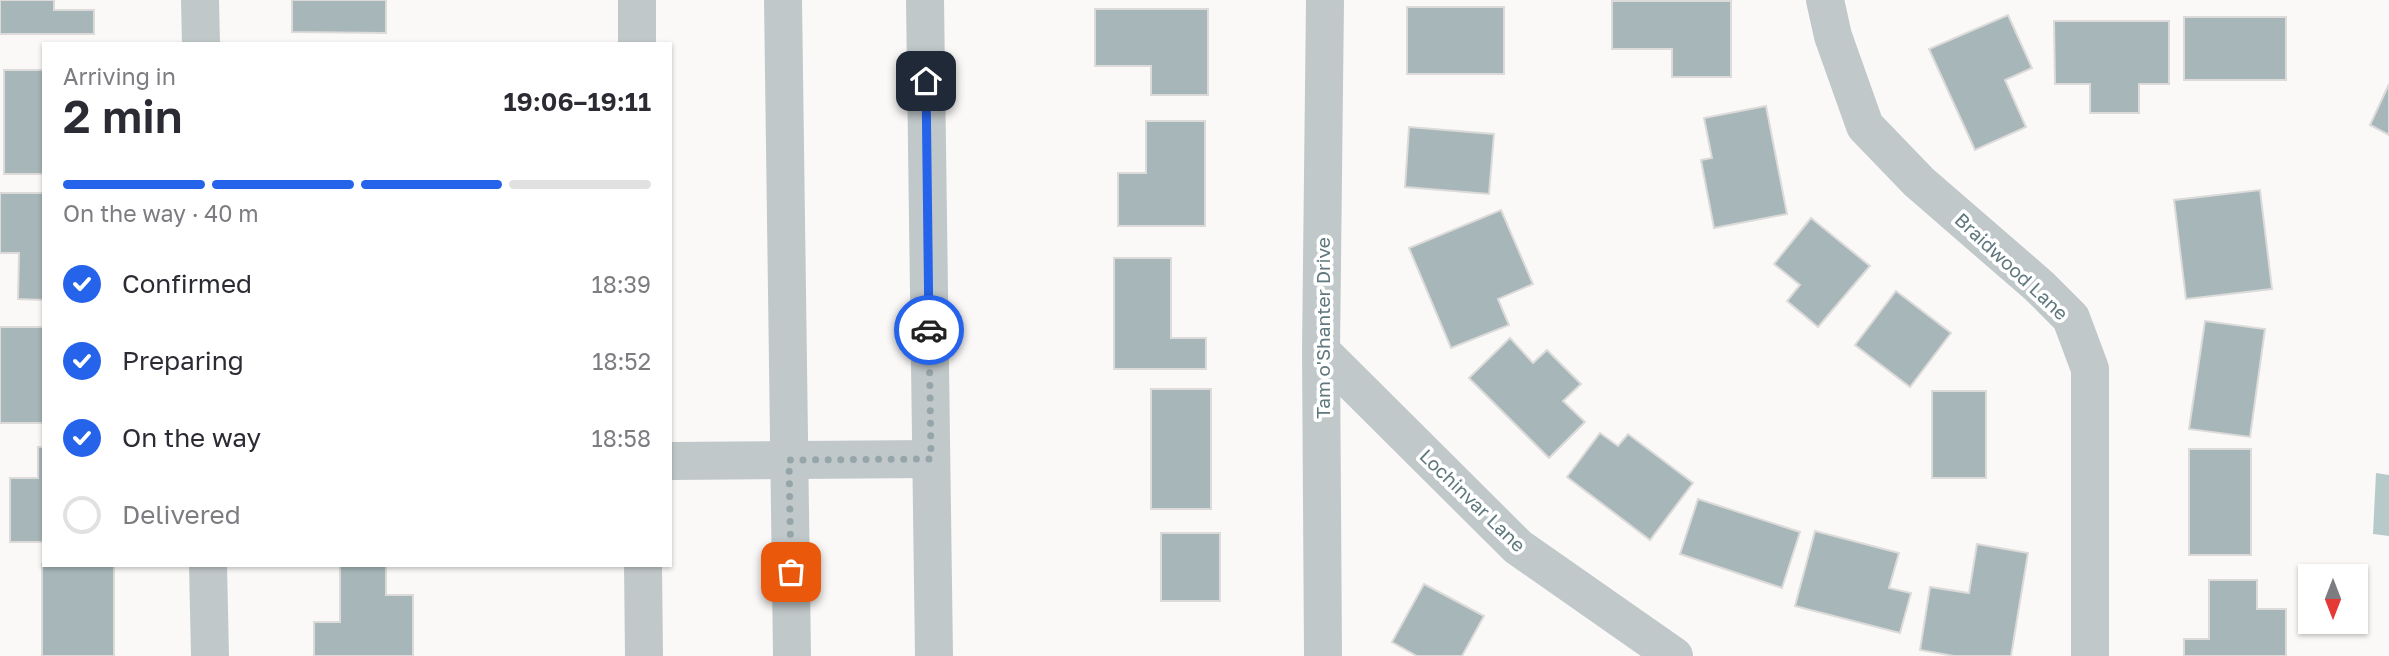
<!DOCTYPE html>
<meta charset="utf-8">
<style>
body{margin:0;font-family:"Golos Text",sans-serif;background:#f2f2f3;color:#2b2b33;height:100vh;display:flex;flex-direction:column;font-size:26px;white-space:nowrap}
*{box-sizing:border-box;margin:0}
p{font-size:23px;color:#7c7c81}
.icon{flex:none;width:38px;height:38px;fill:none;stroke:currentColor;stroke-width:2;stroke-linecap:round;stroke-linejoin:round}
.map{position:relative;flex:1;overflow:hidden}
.panel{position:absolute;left:42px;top:42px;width:630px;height:525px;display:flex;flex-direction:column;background:#fff;border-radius:0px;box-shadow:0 2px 5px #0004}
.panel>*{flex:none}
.needle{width:46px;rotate:180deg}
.buttons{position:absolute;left:2298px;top:564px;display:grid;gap:14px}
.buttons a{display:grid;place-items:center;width:70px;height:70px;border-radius:0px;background:#fff;box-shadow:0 2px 5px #0004;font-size:35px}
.pin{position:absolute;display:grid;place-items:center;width:60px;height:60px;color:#fff;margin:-30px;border-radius:14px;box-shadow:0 4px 10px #0006}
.courier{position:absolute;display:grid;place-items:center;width:70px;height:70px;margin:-35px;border:5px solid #2563eb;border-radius:50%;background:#fff;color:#222;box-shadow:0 2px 9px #0007}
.overview em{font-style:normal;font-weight:600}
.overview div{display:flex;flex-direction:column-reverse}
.overview{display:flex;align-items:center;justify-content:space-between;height:119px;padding:0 21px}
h1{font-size:46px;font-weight:600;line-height:52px}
.bar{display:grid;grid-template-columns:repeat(4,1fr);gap:10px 7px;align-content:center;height:84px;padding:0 21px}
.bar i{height:9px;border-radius:5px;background:#e1e1e2}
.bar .current{background:#2563eb}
.bar p{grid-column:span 4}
ol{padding:0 21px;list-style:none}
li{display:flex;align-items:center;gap:21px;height:77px}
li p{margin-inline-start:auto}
li .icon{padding:7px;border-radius:50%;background:#2563eb;color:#fff;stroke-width:4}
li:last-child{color:#7c7c81}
li i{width:38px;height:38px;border:4px solid #e1e1e2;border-radius:50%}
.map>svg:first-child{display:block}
.water{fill:#b7caca}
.building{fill:#a7b6b8;stroke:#dcdbda;stroke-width:2}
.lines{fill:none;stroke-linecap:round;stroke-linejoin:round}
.minor{stroke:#c1c8ca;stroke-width:38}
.done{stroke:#95a5a9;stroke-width:7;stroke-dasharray:0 12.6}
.route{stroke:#2563eb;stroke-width:9}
.labels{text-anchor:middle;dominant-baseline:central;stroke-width:7;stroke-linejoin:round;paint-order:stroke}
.street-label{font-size:19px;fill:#5f787e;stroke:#fff}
</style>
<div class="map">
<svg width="2389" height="656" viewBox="0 0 2389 656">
<rect width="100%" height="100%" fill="#faf9f8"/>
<path class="water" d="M2376,473L2389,475V536L2373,534Z"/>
<g class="building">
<path d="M0,0H54V10H94V34H0Z"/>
<path d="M292,0H386V33L292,32Z"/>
<path d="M1612,1H1731V77H1672V49H1612Z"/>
<rect x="1407" y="7" width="97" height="67"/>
<path d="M1095,9H1208V95H1151V66H1095Z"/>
<path d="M2008,15L2032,68L2005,80L2026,127L1975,150L1929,49Z"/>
<rect x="2184" y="17" width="102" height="63"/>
<path d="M2054,21H2169V84H2139V113H2090V84H2055Z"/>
<rect x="4" y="70" width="40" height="104"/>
<path d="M2389,84V135L2370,125Z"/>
<path d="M1766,106L1787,214L1714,228L1701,160L1712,158L1704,118Z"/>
<path d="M1146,121H1205V226H1118V173H1146Z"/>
<path d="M1409,127L1494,134L1489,194L1405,187Z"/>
<path d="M2260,190L2272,289L2186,299L2174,200Z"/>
<path d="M0,193H44V300L18,299L19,253H0Z"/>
<path d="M1501,210L1533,284L1498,299L1509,325L1451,348L1409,248Z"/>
<path d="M1811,218L1870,266L1818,327L1787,301L1800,285L1774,264Z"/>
<path d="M1114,258H1171V338H1206V369H1114Z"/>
<path d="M1896,291L1951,333L1910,387L1855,345Z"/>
<path d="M2205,321L2265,329L2250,437L2189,429Z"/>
<rect x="0" y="327" width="44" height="96"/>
<path d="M1510,338L1533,363L1547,350L1581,384L1563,401L1585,422L1549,458L1469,378Z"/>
<rect x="1151" y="389" width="60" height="120"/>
<rect x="1932" y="391" width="54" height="87"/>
<path d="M1600,433L1618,446L1628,434L1693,483L1650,540L1567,477Z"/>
<path d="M38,447H44V542H10V478H38Z"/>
<rect x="2189" y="449" width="62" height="106"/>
<path d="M1698,499L1800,532L1782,588L1680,554Z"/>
<path d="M1815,531L1899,553L1889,588L1911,593L1900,633L1795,606Z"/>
<rect x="1161" y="533" width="59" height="68"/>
<path d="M1977,544L2028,553L2011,656H1954L1920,650L1930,587L1969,593Z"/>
<path d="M42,564L114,565V656H42Z"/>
<path d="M340,565H386V595H413V656H314V622H340Z"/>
<path d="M2209,580H2257V609H2286V656H2184V639H2209Z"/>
<path d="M1424,584L1484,616L1462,656H1417L1392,642Z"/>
</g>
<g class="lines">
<g class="minor">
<path d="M200,0L201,44"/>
<path d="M637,0V44"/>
<path d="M783,0L792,656"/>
<path d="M925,0L934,656"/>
<path d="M1825,0L1833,36L1865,126L1919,182L2039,286L2071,318L2090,369V656"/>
<path d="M1321,351L1518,547L1674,656"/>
<path d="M670,461L931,459"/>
<path d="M208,565L210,656"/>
<path d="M643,565L644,656"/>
<path d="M1323,656L1321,351L1325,0"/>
</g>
</g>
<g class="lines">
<path class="done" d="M791,572L789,460L931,459L929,330"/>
<path class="route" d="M926,81L929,330"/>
</g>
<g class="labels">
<g class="street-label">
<text transform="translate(2012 266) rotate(43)">Braidwood Lane</text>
<text transform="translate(1322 328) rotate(-90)">Tam o'Shanter Drive</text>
<text transform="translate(1473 500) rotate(44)">Lochinvar Lane</text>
</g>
</g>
</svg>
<div class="buttons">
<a><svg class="needle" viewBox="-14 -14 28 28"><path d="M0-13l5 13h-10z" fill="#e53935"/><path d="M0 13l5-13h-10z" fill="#7c7c81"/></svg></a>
</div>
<div class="pin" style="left:791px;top:572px;background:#ea580c"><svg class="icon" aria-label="bag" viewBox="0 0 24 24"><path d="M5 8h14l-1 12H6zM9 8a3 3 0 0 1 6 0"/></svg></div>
<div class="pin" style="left:926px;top:81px;background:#1f2937"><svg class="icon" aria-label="home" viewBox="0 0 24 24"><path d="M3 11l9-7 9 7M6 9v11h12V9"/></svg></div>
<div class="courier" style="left:929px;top:330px"><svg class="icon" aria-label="car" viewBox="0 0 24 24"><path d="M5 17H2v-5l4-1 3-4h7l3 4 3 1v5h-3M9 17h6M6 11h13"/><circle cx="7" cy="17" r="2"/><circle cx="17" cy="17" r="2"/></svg></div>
<section class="panel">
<div class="overview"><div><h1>2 min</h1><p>Arriving in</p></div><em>19:06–19:11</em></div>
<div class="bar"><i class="current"></i><i class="current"></i><i class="current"></i><i></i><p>On the way · 40 m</p></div>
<ol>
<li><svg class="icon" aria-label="check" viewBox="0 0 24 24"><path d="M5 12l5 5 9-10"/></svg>Confirmed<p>18:39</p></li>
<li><svg class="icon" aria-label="check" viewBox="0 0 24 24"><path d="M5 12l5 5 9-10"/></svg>Preparing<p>18:52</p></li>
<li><svg class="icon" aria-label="check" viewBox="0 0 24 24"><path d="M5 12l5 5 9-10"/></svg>On the way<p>18:58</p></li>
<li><i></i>Delivered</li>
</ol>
</section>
</div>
